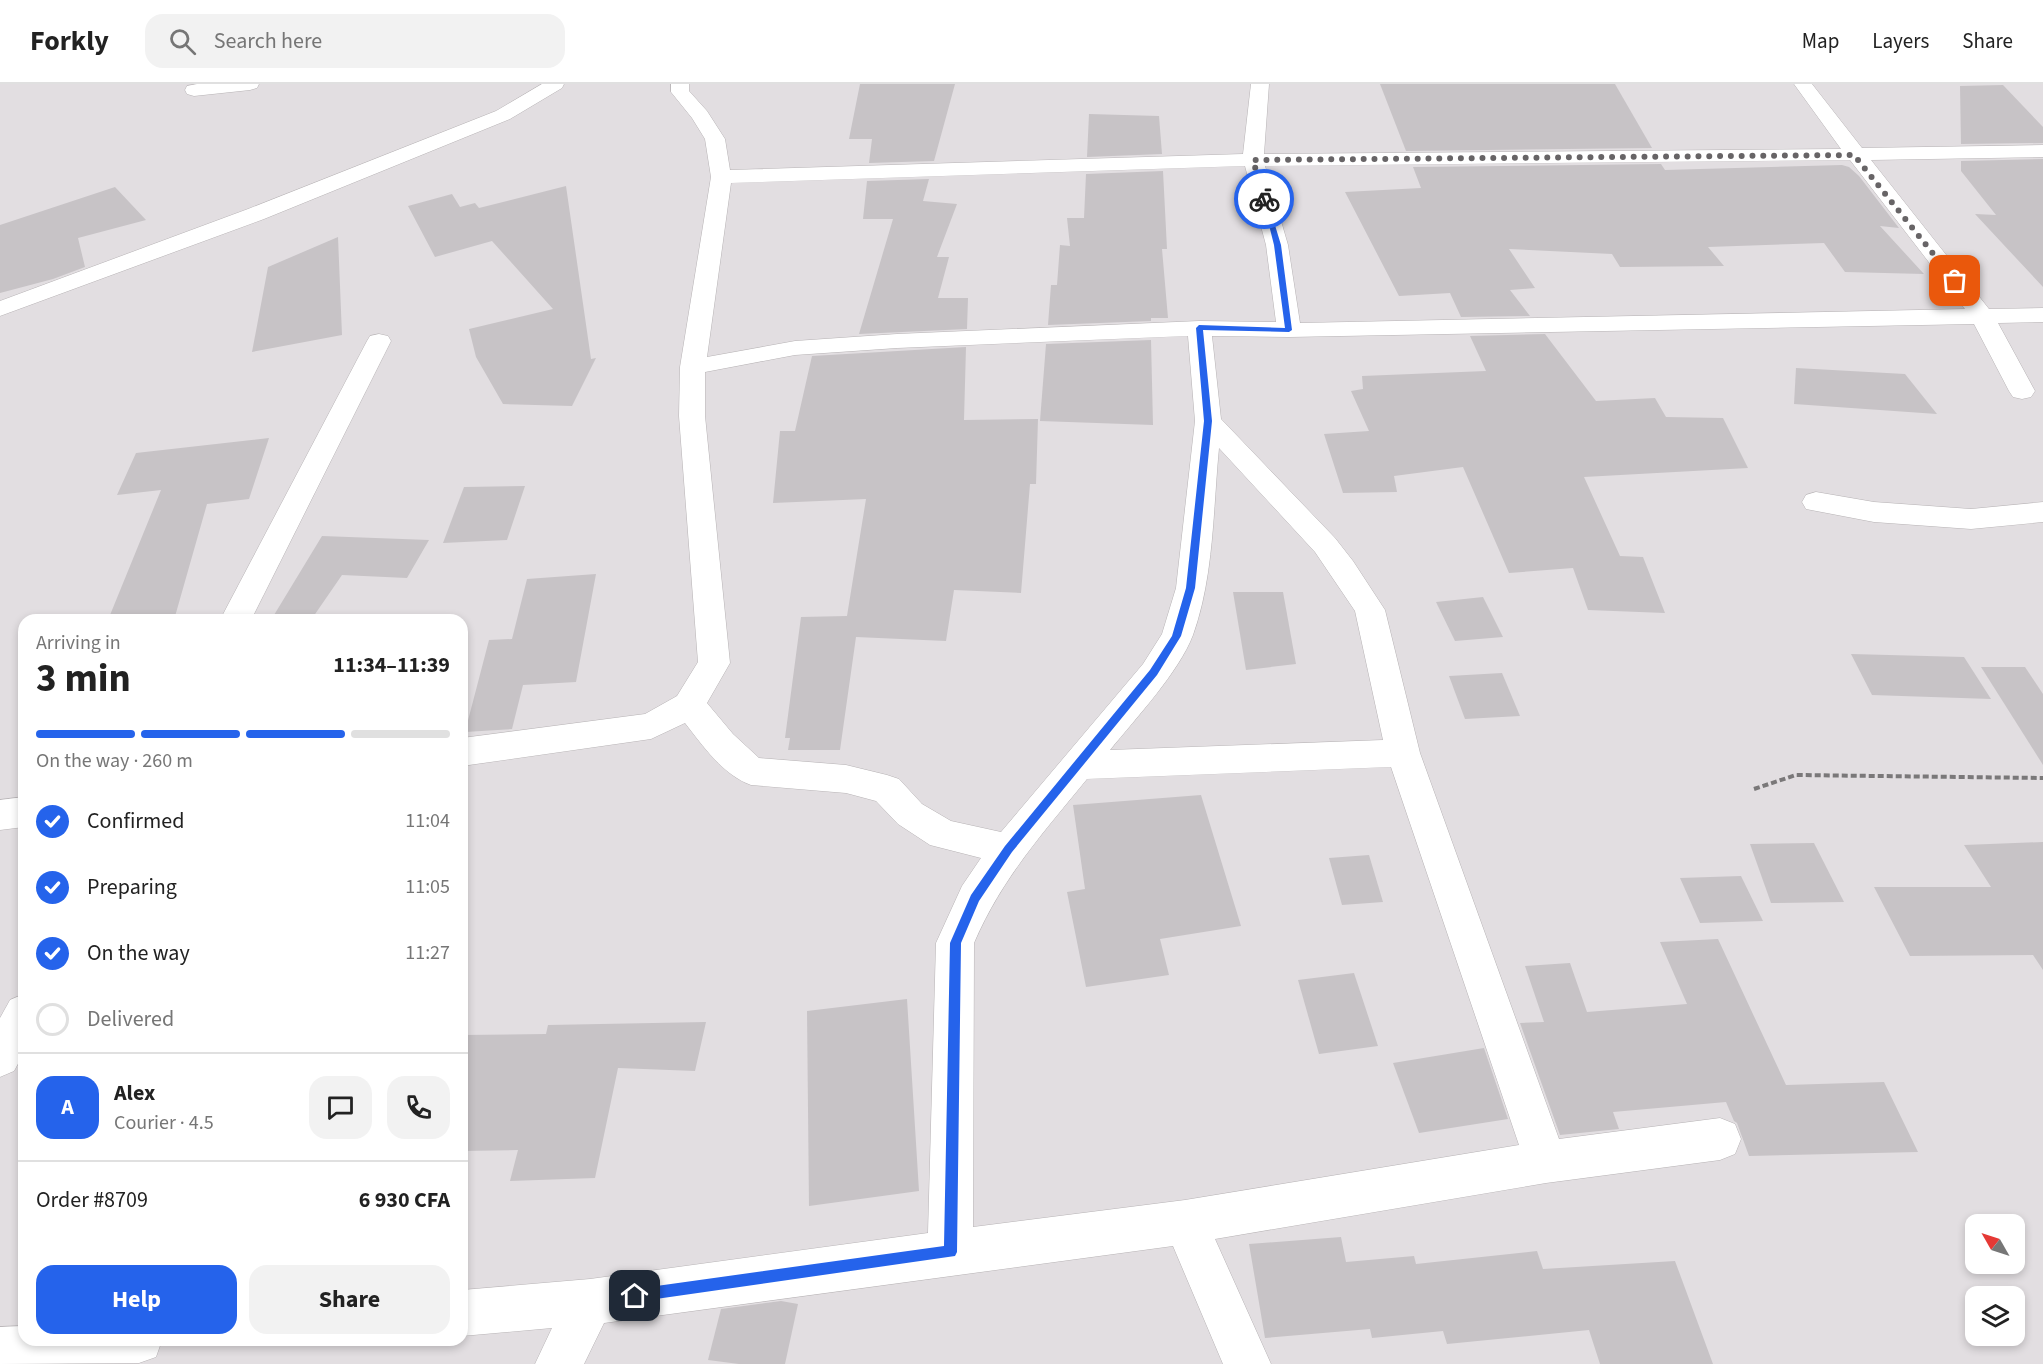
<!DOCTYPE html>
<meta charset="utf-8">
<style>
body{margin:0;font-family:"Source Sans 3",sans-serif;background:#f2f2f2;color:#222;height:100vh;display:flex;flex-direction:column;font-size:22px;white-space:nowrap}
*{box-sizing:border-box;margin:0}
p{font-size:20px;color:#767676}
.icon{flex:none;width:33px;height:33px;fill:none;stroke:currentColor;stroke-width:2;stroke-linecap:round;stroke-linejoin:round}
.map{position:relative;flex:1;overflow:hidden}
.sheet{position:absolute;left:18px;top:530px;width:450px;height:732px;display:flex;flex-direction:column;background:#fff;border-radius:18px;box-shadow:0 3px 9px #0003}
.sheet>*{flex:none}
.needle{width:39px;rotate:309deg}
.fabs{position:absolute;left:1965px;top:1130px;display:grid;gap:12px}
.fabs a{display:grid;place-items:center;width:60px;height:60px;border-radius:12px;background:#fff;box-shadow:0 3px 9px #0003;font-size:30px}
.pin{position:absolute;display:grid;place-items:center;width:51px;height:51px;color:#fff;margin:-26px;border-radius:12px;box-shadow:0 3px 9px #0006}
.courier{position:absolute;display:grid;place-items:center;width:60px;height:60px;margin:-30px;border:4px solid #2563eb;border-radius:50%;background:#fff;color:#222;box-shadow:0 2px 8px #0007}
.headline em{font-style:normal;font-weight:700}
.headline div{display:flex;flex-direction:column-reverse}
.headline{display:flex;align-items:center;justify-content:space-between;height:102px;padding:0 18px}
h1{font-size:39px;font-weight:700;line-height:45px}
.bar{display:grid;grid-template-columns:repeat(4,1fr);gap:9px 6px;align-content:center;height:72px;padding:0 18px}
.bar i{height:8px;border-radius:4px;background:#e0e0e0}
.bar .selected{background:#2563eb}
.bar p{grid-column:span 4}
.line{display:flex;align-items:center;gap:15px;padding:0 18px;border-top:2px solid #e0e0e0}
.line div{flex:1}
.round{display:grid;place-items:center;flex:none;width:63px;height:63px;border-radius:18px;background:#f2f2f2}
ol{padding:0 18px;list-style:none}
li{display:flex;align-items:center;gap:18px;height:66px}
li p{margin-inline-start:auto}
li .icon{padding:6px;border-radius:50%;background:#2563eb;color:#fff;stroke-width:4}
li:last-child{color:#767676}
li i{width:33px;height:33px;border:3px solid #e0e0e0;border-radius:50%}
.cta{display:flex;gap:12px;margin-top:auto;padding:12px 18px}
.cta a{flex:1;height:69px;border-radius:18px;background:#2563eb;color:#fff;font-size:24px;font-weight:700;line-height:69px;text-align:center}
.cta a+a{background:#f2f2f2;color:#222}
header{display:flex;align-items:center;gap:36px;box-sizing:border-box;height:84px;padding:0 30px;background:#fff;border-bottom:2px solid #e0e0e0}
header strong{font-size:28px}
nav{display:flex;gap:33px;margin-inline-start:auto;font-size:21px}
.search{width:420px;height:54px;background:#f2f2f2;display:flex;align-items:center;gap:15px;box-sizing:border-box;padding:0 21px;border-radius:18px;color:#767676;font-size:22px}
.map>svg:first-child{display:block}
.building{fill:#c7c3c6}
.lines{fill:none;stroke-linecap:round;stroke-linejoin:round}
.minor-casing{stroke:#b7b3b5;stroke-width:1}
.path{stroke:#7a7879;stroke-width:4;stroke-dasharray:6 3;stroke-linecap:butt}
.minor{fill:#fff;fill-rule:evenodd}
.route{fill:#2563eb}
.done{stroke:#676466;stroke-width:6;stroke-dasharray:0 10.8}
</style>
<header>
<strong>Forkly</strong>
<div class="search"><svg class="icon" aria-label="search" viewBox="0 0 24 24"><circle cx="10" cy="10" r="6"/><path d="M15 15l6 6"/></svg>Search here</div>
<nav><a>Map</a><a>Layers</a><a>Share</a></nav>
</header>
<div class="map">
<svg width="2043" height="1280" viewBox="0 0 2043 1280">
<rect width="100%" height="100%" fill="#e2dee1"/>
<g class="building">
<path d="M860,0H955L934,77L869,79L872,55H849Z"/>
<path d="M1380,0H1615L1652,64L1406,67Z"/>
<path d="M2003,1L2043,43V59L1961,60L1960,2Z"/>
<path d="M1089,30L1159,32L1162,70L1087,73Z"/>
<path d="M2043,75V203L1975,130L1996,131L1961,87V77Z"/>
<path d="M1661,80L1665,86L1842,81L1849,83L1859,92L1899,144L1880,142L1924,190L1845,188L1824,159L1708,163L1724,182L1620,183L1612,170L1509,165L1535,204L1510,206L1530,232L1461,233L1450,209L1399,212L1345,108L1421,104L1413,83Z"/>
<path d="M1163,87L1167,165H1162L1168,234H1151V237L1048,241L1051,201H1057L1060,161L1070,162L1067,134H1084L1086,90Z"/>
<path d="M929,95L923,117L957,120L937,173H949L938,214H968L967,245L859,250L893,135H863L867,97Z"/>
<path d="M566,102L591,275L596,274L572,322L503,320L476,273L469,245L553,225L492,157L435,173L408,122L452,110L460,123L475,119L479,124Z"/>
<path d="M115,103L146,136L78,154L85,183L53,195L0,209V141Z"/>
<path d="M338,153L342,251L252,268L268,183Z"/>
<path d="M1545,250L1596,317L1655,314L1666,333L1723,334L1748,384L1584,393L1620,472L1643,473L1665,529L1588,526L1573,484L1509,489L1463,383L1394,392L1397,408L1343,409L1324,350L1369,347L1351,307L1363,305L1362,292L1486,287L1470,252Z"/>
<path d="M1151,256L1153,341L1040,337L1046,260Z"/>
<path d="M966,263L964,336L1038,335L1036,400H1030L1021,509L954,506L946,557L856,553L840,666H788L790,654H785L801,533L847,532L866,415L773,419L780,347H795L812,272Z"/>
<path d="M1796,284L1905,290L1937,330L1794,320Z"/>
<path d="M269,354L249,415L207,420L174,536H108L161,406L117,411L136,369Z"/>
<path d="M525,402L507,456L443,459L464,403Z"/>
<path d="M322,452L429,456L407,494L342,491L311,536H271Z"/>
<path d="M596,490L576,598L523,601L512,645L465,648L489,556L512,555L527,495Z"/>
<path d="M1233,508H1283L1296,580L1246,586Z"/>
<path d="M1483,513L1503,553L1455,557L1436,518Z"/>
<path d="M1851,570L1964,573L1991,615L1872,611Z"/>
<path d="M1981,583H2025L2043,610V681Z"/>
<path d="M1502,589L1520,632L1465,635L1449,592Z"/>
<path d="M1201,711L1241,842L1160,855L1169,891L1086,903L1067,808L1085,805L1073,721Z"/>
<path d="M2043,758V886L2033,871L1910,872L1874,803H1991L1964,761Z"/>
<path d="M1814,759L1844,818L1771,819L1750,760Z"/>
<path d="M1369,771L1383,818L1342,821L1329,774Z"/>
<path d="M1741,792L1763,837L1700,839L1680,794Z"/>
<path d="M1718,855L1786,1001L1884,998L1918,1068L1749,1072L1737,1039L1734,1037L1726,1018L1613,1028L1619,1045L1560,1051L1520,939L1544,938L1525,882L1570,879L1587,928L1687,920L1660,858Z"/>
<path d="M1354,889L1378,962L1319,970L1298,896Z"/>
<path d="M907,915L919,1107L809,1122L807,927Z"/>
<path d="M706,938L695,987L618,984L595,1094L510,1097L518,1066L462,1067V951L546,950L548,941Z"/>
<path d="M1484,964L1508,1035L1419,1049L1393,979Z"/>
<path d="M1341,1153L1346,1178L1414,1172L1416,1180L1537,1167L1543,1185L1675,1177L1713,1280H1600L1589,1246L1447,1260L1443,1247L1372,1254L1370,1245L1265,1254L1249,1160Z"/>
<path d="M781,1217L798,1220L785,1280H739L708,1276L721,1225Z"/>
</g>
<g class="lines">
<defs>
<g id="minor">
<path d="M197,0H259L257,4L250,6L194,12L187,10L185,6L187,2Z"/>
<path d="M542,0H564L562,4L510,35L264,135L0,232V217L248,125L496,27Z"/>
<path d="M671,0H689V7L707,27L725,55L730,86L1243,70L1251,0H1269L1264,70L1841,65L1794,0H1812L1862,64L2043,61V73L1871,76L1989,225L2043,224V238L1998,239L2035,307L2031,313L2022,315L2013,313L2009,307L1974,240L1289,253L1212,252L1221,335L1335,454L1353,477L1385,526L1420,669L1559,1055L1720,1034L1735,1040L1741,1055L1735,1070L1720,1076L1546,1099L1215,1155L1271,1280H1223L1173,1162L604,1239L584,1280H535L552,1244L462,1252V1206L590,1195L928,1149L936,859L962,802L981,774L930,761L898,740L876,717L846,709L751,701C723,691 703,662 685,639L651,655L462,682V654L645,630L677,612L698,578L679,332L680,283L711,93L705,55L692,34L671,8ZM1850,76L1965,225L1300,239L1288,161L1265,82ZM1245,82L1266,161L1276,238L1199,237L897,250L795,257L707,273L731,99ZM1188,252L1195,337L1176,504L1162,550L1143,580L1001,748L951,737L922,720L899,695L887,691L846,681L759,674L733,650L707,619L730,579L705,332V288L795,271L897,264ZM1219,364L1315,468L1355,527L1383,656L1110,666C1136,634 1179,588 1193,551C1214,492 1213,426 1219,364ZM1391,683L1519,1061L1185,1116L973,1143L974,859C1002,794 1043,749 1087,695Z"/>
<path d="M379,250L388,252L391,257L251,536H220L367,257L370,252Z"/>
<path d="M1816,408L1874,418L1971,425L2043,418V438L1971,445L1874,438L1806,425L1802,418L1806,411Z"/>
<path d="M24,713V743L0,746V716Z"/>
<path d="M24,910V969L14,987L0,993V934L10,916Z"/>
<path d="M24,1242V1256H162L156,1273L139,1279L0,1280V1243Z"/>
</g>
</defs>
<use href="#minor" class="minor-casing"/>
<path class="path" d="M1754,705L1796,691L2043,694"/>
<use href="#minor" class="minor"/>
</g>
<path class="route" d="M1262,113L1267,115L1281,161L1292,246L1289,248L1203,246L1212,337L1195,504L1181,552L1157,591L1012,768L979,817L961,859L957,1168L955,1172L635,1218L630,1216L628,1212L630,1207L635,1205L944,1162L950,859L971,811L1005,762L1150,586L1172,552L1186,504L1204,337L1196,244L1199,241L1285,244L1274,161Z"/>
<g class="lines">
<path class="done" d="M1264,115L1253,76L1854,71L1955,197"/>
</g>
</svg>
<div class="fabs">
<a><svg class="needle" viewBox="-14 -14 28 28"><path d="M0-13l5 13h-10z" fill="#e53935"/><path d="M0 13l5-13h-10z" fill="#767676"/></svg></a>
<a><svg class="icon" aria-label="layers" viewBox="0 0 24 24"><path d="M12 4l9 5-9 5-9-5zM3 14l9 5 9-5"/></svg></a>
</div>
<div class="pin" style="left:1955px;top:197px;background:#ea580c"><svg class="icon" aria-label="bag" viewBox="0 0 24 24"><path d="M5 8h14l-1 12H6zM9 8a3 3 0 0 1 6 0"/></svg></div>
<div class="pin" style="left:635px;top:1212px;background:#1f2937"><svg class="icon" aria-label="home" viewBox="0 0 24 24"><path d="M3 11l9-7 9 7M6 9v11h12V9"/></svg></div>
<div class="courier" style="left:1264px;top:115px"><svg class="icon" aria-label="bike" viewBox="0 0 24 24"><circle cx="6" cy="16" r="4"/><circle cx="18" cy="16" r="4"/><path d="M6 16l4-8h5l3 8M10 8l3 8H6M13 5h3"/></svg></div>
<section class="sheet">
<div class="headline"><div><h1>3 min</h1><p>Arriving in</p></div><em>11:34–11:39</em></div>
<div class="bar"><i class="selected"></i><i class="selected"></i><i class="selected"></i><i></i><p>On the way · 260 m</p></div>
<ol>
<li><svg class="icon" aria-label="check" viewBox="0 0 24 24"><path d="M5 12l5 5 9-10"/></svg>Confirmed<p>11:04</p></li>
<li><svg class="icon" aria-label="check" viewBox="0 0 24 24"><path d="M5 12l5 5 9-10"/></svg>Preparing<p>11:05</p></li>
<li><svg class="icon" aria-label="check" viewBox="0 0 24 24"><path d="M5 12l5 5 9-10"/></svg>On the way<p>11:27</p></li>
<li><i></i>Delivered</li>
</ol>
<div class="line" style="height:108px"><b class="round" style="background:#2563eb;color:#fff">A</b><div><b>Alex</b><p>Courier · 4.5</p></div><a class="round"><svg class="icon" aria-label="chat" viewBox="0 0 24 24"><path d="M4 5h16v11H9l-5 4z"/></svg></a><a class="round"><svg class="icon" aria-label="phone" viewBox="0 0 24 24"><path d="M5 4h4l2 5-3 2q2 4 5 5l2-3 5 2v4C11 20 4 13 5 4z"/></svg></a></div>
<div class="line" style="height:78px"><div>Order #8709</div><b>6 930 CFA</b></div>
<div class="cta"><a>Help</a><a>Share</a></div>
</section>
</div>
